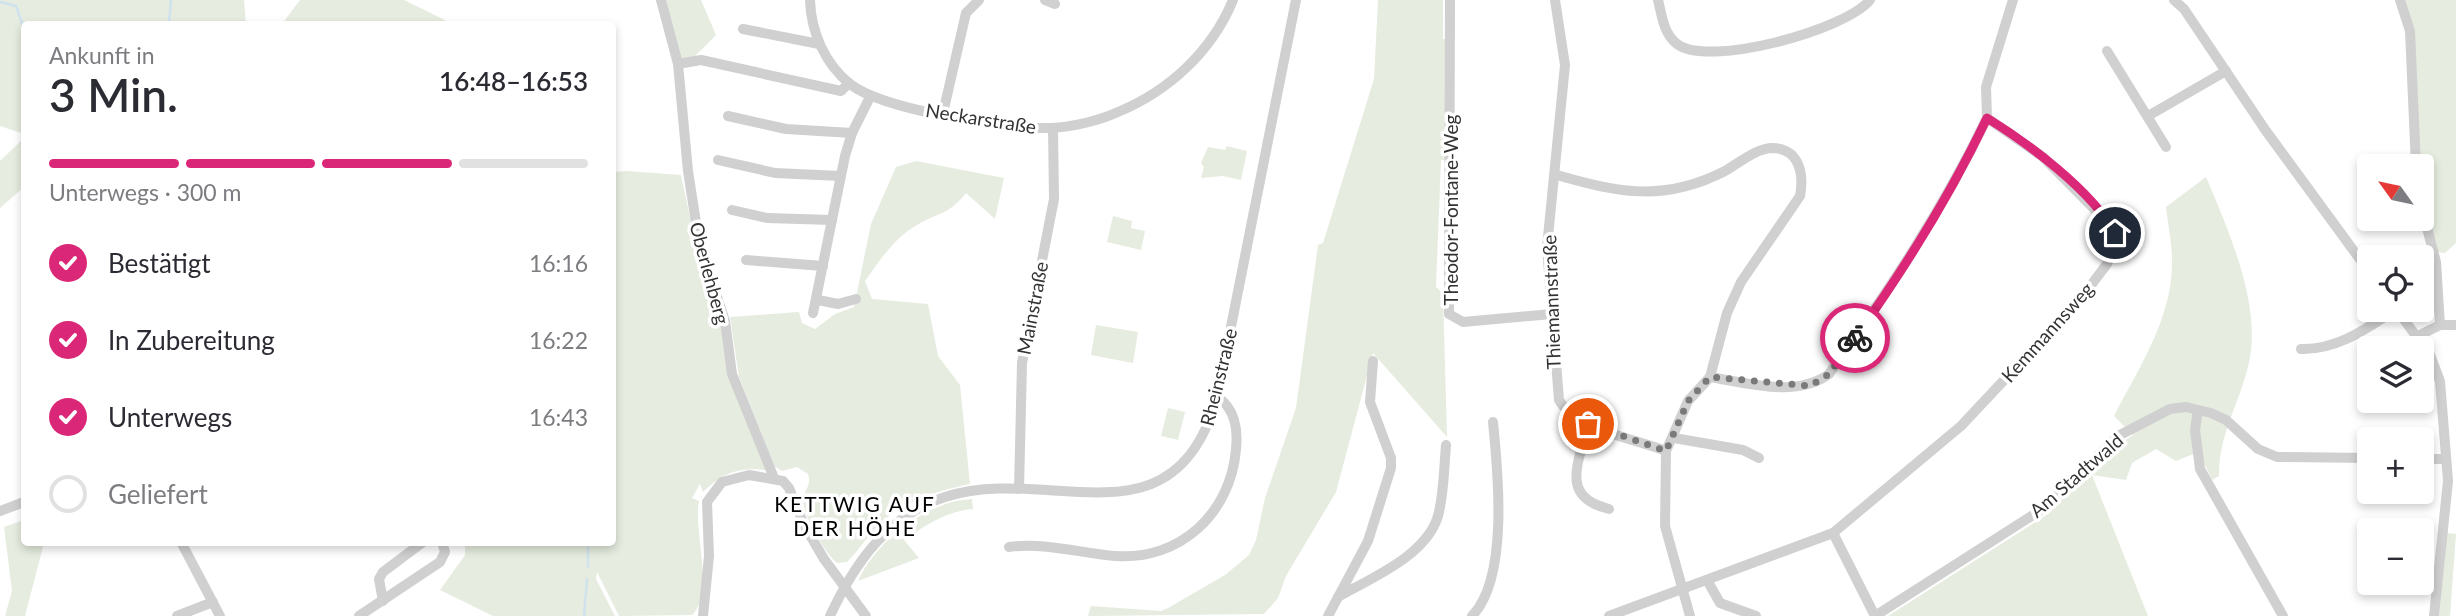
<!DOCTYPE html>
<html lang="de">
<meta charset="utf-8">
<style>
body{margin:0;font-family:Lato,sans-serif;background:#f7f7f7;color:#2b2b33;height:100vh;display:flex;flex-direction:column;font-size:26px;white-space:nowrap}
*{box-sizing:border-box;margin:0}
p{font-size:23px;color:#7c7c81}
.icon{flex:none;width:38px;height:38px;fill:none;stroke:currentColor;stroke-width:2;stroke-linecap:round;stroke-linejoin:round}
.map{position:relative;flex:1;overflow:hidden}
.side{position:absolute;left:21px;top:21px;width:595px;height:525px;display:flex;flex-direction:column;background:#fff;border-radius:7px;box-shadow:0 4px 10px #0003}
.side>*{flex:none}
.needle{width:46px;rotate:303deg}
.buttons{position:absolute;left:2357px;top:154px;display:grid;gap:14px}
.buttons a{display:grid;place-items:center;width:77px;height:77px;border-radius:7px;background:#fff;box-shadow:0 4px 10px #0003;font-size:35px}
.pin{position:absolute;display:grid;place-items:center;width:60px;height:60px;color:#fff;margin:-30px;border:4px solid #fff;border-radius:50%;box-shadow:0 2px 7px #0007}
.courier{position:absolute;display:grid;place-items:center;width:70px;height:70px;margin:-35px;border:5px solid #db2777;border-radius:50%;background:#fff;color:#222;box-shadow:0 2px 9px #0007}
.summary em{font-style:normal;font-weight:600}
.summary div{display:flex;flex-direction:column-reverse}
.summary{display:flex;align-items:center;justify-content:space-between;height:119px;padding:0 28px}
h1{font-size:46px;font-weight:600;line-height:52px}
.bar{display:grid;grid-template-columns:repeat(4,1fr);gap:10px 7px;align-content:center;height:84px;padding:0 28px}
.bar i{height:9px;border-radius:5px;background:#e1e1e2}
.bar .selected{background:#db2777}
.bar p{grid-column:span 4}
ol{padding:0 28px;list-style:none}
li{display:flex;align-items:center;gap:21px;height:77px}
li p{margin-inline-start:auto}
li .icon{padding:7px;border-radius:50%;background:#db2777;color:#fff;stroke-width:4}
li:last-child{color:#7c7c81}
li i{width:38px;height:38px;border:4px solid #e1e1e2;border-radius:50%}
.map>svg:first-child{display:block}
.green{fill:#e6ecdf}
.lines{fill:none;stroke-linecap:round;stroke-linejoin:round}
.stream{stroke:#cfe2ee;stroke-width:2.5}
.minor{stroke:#d0d0d0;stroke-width:10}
.done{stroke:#7a7a7a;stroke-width:7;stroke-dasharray:0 12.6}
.route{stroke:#db2777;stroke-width:9}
.labels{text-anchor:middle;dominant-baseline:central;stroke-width:7;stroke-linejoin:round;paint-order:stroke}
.street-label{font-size:19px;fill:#333;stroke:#fff}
.neighbourhood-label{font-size:21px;letter-spacing:2px;fill:#000;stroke:#fff}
</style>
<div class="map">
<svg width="2456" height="616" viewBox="0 0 2456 616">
<rect width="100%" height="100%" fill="#fff"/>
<g class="green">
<path d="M0,0H244L246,24H24V134L0,126Z"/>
<path d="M300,0H404L445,20L446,24H282Z"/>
<path d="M666,0H701L716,35L694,57L681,59Z"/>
<path d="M1378,0H1443V39H1446V160H1441L1436,287L1443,293L1447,437L1373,353L1336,492L1286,576L1278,598L1264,614L1088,616L1091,606L1161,611L1168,608L1225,575L1249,555L1256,540L1265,498L1296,408L1318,245L1323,243L1374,79Z"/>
<path d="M2404,0H2456V243L2445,253L2437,252L2427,222Z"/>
<path d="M24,138V187L0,208V161Z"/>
<path d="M1227,146L1247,151L1241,180L1223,176L1201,178L1204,167L1201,163L1208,147L1225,150Z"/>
<path d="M916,161L1004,178L995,219L966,193C947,216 941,211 917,225C895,237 880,260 865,281L872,299L928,304L938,356L960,385L970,484C939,490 909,500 884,520C870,532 860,549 847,562L837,563C826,555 802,513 803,500C804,489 812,486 808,474L797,467L782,471L774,466L739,377L730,317L799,312L802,323L815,329L835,314L854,307L871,224L896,167Z"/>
<path d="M627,171L681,175L696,245L721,323L726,364L766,470C738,467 723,473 703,492L700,484L692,498L699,501C693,529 715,594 692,615L619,616L597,572L596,579L615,616H493L440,590L465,555V543L612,542L613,172Z"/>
<path d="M2206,177C2228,229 2260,301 2250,357C2243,398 2218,433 2219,476L2212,480L2203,461L2201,451L2176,461L2156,449L2132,463L2126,480L2092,475L2148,616H1888L2048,514L2110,450L2133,435L2114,416C2139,367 2173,318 2172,260C2172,243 2168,224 2166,207Z"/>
<path d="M1113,216L1132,221L1131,228L1145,231L1141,250L1107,242Z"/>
<path d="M1096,325L1138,332L1133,363L1091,355Z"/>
<path d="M1168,408L1185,412L1178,440L1161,436Z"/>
<path d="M972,499L973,509C946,511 925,526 904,540L919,558L858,581C876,541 927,501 972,499Z"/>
<path d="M24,520V542L44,543L25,616H5L12,591L4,527Z"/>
<path d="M2447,533L2456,534L2450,616H2439Z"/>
</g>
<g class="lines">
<g class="stream">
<path d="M0,2L16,6L24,29"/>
<path d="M67,24H71"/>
<path d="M169,24L171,0"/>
<path d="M588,567V542"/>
<path d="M584,616L587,579"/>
</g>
<g class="minor">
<path d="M661,0L678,64L688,171L699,242L725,321L732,374L774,478"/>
<path d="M810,0C811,32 825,64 850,84C883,110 1007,129 1051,128C1072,127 1098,121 1118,112C1169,91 1212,51 1233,0"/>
<path d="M1045,0L1055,4"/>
<path d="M1450,0L1449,314L1463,322L1552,314"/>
<path d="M1555,0L1565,65L1547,247L1559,400C1575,429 1635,439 1666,451"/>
<path d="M1658,0C1662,15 1663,33 1677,44C1708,68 1846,30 1870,0"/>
<path d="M2174,0L2184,9L2266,131L2370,273"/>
<path d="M2400,0L2410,31L2416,166"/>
<path d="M743,29L819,44"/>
<path d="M2107,51L2166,147"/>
<path d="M678,64L701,60L841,91L849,83"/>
<path d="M943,113L966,13L979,0"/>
<path d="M728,116L786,129L852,133"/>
<path d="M2148,116L2226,71"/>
<path d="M718,160L775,173L840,176"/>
<path d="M1557,175C1619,193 1665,202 1725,171C1739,163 1756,148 1773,148C1800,149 1804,175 1800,196L1741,282L1727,313L1710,377"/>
<path d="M2422,209L2436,262L2440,325"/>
<path d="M732,210L767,218L832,220"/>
<path d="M746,260L823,266"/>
<path d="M818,300L838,304L856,299"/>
<path d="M2397,310L2430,355L2440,381L2448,481L2434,616"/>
<path d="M813,313L845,156L852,133L870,97"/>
<path d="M2416,337L2440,325H2456"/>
<path d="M2301,349C2337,350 2366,329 2395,310"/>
<path d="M2198,410L2195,430L2200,469L2283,616"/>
<path d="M1588,424C1579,463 1559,497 1609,509"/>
<path d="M1674,438L1743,450L1759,458"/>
<path d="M1666,451L1688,401L1710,377C1747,383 1797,398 1829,374C1888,292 1943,209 1987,118"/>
<path d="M1666,451L1665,526L1690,616"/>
<path d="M2422,459H2446"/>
<path d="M1019,489L1022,363L1054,199L1053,128"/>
<path d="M0,511L24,502"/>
<path d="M1833,533L1875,616"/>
<path d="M181,542L220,616"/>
<path d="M1009,547C1045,542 1079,553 1115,556C1180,561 1231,513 1236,449C1238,430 1235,408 1217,397"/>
<path d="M1707,580L1720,603L1756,616"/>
<path d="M1338,597C1371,578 1426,556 1438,516C1444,494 1444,468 1446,445"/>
<path d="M383,601L379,579L383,572L423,542"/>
<path d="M177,616L213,602"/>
<path d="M359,616L440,562L445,552L442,542"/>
<path d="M703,616L709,556L707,502L722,482L749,475L783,481L789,488L804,525L824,559L866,616"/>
<path d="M830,616C854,564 888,515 945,497C1049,463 1174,552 1217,397L1296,0"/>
<path d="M1328,616L1368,541L1391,468V458L1370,402L1373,361"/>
<path d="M1472,616C1509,578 1498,472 1493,422"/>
<path d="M1609,616L1833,533L1961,426L2082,297L2107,264L2118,240L2111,226L2043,157L1987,118L1986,87L2013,0"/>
<path d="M1875,616L2044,508L2118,436L2170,409L2186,407L2211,413L2226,420L2258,449L2277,457L2370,458"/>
</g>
</g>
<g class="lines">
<path class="done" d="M1588,424L1666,451L1688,401L1710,377L1810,386L1829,374L1855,338"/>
<path class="route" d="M1855,338C1905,268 1950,196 1987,118C2029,144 2091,190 2115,233"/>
</g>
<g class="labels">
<g class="street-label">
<text transform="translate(981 118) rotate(9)">Neckarstraße</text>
<text transform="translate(1450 210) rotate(-90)">Theodor-Fontane-Weg</text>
<text transform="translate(710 273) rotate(75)">Oberlehberg</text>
<text transform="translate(1551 302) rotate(-92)">Thiemannstraße</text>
<text transform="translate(1032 308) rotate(-79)">Mainstraße</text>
<text transform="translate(2047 332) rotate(-48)">Kemmannsweg</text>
<text transform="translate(1218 377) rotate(-76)">Rheinstraße</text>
<text transform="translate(2076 475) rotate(-41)">Am Stadtwald</text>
</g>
<g class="neighbourhood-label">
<text x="855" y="503">KETTWIG AUF<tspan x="855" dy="24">DER HÖHE</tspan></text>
</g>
</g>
</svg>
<div class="buttons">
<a><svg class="needle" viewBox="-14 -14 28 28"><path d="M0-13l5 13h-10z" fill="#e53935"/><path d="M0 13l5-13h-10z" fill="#7c7c81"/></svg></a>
<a><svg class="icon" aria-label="locate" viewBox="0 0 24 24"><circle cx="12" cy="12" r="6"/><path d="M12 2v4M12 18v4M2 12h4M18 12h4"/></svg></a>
<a><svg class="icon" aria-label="layers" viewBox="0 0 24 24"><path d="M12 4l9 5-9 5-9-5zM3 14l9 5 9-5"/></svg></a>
<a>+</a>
<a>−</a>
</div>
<div class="pin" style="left:1588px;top:424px;background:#ea580c"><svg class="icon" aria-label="bag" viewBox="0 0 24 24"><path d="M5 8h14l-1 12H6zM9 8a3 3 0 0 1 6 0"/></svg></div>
<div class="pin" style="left:2115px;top:233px;background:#1f2937"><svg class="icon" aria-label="home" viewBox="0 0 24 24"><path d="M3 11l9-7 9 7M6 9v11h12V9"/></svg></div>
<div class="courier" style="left:1855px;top:338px"><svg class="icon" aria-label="bike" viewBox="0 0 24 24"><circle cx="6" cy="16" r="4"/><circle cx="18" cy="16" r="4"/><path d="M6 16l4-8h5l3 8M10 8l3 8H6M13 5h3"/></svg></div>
<section class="side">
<div class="summary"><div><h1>3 Min.</h1><p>Ankunft in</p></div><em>16:48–16:53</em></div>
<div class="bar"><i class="selected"></i><i class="selected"></i><i class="selected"></i><i></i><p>Unterwegs · 300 m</p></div>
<ol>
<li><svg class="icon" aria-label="check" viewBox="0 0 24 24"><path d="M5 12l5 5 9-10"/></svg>Bestätigt<p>16:16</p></li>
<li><svg class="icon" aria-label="check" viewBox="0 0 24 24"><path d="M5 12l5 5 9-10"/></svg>In Zubereitung<p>16:22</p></li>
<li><svg class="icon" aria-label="check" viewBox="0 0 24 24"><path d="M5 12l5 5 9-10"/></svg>Unterwegs<p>16:43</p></li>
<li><i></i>Geliefert</li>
</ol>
</section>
</div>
